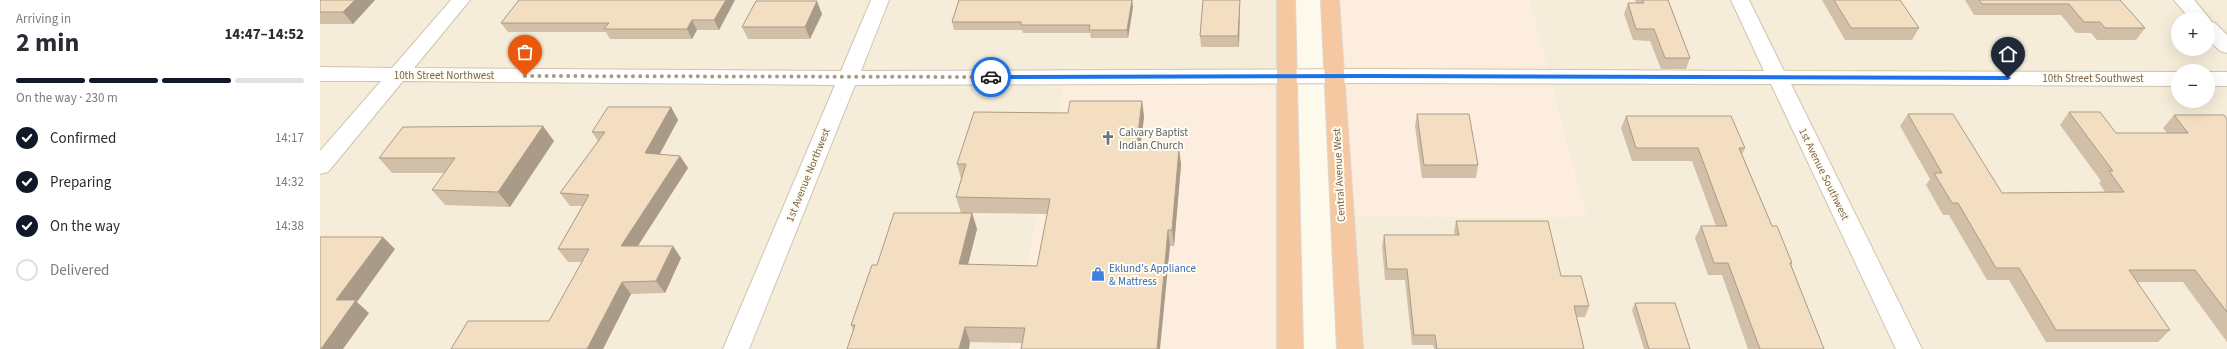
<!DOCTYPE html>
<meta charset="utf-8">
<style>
body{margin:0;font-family:"Source Sans 3",sans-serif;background:#f2f2f3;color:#2b2b33;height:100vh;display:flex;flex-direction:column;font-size:15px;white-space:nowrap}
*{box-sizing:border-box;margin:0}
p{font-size:13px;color:#7c7c81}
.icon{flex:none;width:22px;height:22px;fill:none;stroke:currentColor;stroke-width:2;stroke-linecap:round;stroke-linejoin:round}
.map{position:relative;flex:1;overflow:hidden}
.panel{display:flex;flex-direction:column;background:#fff;width:320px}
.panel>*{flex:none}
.buttons{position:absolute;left:1851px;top:12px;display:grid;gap:8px}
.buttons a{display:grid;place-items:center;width:44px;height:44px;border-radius:50%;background:#fff;box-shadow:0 4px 16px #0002;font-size:20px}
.pin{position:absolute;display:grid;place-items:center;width:34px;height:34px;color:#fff;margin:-41px -17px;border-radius:50% 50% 50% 0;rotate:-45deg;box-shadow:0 0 4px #0007}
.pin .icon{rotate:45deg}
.courier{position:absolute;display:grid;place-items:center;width:40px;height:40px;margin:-20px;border:3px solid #1a73e8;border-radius:50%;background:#fff;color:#222;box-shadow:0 1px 5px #0007}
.head em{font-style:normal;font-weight:700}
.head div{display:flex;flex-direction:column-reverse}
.head{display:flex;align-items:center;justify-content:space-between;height:68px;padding:0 16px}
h1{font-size:26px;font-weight:700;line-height:30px}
.bar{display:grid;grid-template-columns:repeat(4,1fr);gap:6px 4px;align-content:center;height:48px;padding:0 16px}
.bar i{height:5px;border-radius:3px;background:#e1e1e2}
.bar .on{background:#111827}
.bar p{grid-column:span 4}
ol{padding:0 16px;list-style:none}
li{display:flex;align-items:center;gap:12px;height:44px}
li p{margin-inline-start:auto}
li .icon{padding:4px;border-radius:50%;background:#111827;color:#fff;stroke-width:4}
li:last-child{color:#7c7c81}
li i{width:22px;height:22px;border:2px solid #e1e1e2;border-radius:50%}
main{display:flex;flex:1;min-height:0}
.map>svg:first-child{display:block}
.residential{fill:#f5edd9;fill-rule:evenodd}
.commercial{fill:#fdeddf}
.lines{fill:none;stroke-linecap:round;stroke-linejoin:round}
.street-casing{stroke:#d0c4af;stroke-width:2}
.highway-casing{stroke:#dcd7d1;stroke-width:2}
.street{fill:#fff;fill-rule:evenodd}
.highway{fill:#f6c8a2;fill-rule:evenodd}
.wall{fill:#d1bfa7;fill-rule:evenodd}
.shaded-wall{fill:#aa9b88}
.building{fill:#f3dec2;stroke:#aa9b88}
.route{fill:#1a73e8}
.done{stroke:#a79984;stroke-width:4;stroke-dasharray:0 7.2}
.labels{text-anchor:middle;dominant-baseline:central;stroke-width:4;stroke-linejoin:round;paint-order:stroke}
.street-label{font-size:11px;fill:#79654d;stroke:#fffcf2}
.worship-label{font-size:11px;fill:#5b616d;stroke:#fffcf2;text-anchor:start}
.shop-label{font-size:11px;fill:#366cbe;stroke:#fffcf2;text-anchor:start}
</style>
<main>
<section class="panel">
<div class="head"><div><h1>2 min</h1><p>Arriving in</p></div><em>14:47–14:52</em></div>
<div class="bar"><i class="on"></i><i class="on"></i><i class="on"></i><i></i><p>On the way · 230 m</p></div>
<ol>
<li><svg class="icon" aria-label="check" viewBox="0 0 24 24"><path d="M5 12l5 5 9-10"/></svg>Confirmed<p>14:17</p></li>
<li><svg class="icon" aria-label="check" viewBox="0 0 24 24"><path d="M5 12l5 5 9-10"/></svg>Preparing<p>14:32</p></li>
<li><svg class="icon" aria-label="check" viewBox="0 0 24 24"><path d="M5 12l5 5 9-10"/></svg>On the way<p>14:38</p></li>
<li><i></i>Delivered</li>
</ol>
</section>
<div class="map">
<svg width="1907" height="349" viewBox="0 0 1907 349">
<rect width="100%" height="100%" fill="#fdf9eb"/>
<g class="residential">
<path d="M0,0H966L968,76L746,77L690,349H0Z"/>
<path d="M1209,0H1907V349H1030L1022,216L1266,217ZM1858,19H1888V49H1858ZM1858,71H1888V101H1858Z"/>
</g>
<g class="commercial">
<path d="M1010,0H1209L1266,217L1022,216Z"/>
<path d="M968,76L970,349H690L746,77Z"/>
</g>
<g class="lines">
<defs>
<g id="street">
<path d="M131,0H150L94,68L521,71L551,0H569L541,71L1051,69L1444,71L1411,0H1429L1464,71L1858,72V86L1471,84L1602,349H1576L1451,84L1051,83L535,85L429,349H403L515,85L83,81L8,172L0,174V151L61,81H0V67L72,68Z"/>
<path d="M1854,0H1874L1890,19L1889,21L1895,23L1907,35V53L1900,51L1888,39V19H1870Z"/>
<rect x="1888" y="72" width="19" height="14"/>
</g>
<g id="highway">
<path d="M957,0H975L983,349H957Z"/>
<path d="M1001,0H1019L1043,349H1017Z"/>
</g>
</defs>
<use href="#street" class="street-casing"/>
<use href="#highway" class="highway-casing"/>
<use href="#street" class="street"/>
<use href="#highway" class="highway"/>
</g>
<g class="wall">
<path d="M0,0H55L33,24H0Z"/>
<path d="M199,0H415L399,30H377L372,39H290L286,32H188L181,23Z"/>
<path d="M639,0H812L813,7L808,38H771L770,33H703L702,30H634L632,22Z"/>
<path d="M883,0H920L919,47H881L880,36Z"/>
<path d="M1315,0H1348L1370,58L1366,69H1341L1330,41L1313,40L1304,14L1308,3H1316Z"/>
<path d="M1502,0H1580L1599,28L1592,40H1525Z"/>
<path d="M1645,0H1800L1825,28L1816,40H1777L1771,33H1756L1741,15H1654Z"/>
<path d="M502,14L490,39H428L422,27Z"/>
<path d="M822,101L824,117L820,149H859L861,165L854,246H850L702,343L650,342L533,330L531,325L557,265L641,213L636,197L641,179L637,164L748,113ZM652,213L727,214L717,266L648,264L657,229Z"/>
<path d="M351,107L358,120L340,154L360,156L368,168L318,246L361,258L345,293L311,294L283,349H131L229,321L262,262H248L238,249L262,206H250L240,193L278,141L272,132Z"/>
<path d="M1749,112L1796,133H1847L1843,128L1854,115L1907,119V342L1863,282H1817L1850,330L1838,342H1726L1689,280H1667L1629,215H1623L1606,185L1610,179L1580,126L1588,114L1682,193L1785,192L1779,183L1781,181L1740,125Z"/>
<path d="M1097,114L1158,165L1156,178H1102L1095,126Z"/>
<path d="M1306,116L1425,148L1422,154L1452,226L1472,263L1471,266L1504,349H1428L1402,275H1388L1375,238L1381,226H1396L1372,161H1312L1301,128Z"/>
<path d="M234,141L190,207L125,205L112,190L125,173H72L59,158Z"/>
<path d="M1136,221L1241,276L1269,306L1265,317H1257L1264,349H1114L1113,345H1092L1085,280H1065L1062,246L1064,235H1135L1134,232Z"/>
<path d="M1315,303L1370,349H1324L1312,310Z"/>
</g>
<g class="shaded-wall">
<path d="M35,0H55L33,24L23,12Z"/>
<path d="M406,0H415L399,30L394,20Z"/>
<path d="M812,0L813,7L808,38L807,30Z"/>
<path d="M920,0L919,47L918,36Z"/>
<path d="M497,1L502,14L490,39L485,27Z"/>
<path d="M372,20L377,30L372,39L367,29Z"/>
<path d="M822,101L824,117L818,165L816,149Z"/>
<path d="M351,107L358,120L333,166L325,153Z"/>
<path d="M223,126L234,141L190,207L178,192Z"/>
<path d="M859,149L861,165L854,246L852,230Z"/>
<path d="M360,156L368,168L310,258L301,246Z"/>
<path d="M652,213L657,229L644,280L639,264Z"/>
<path d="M848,230L850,246L840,349H837Z"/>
<path d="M63,237L75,249L37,302L49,313L23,349H1L16,300Z"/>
<path d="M353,246L361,258L345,293L336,281Z"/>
<path d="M302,282L311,294L283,349H267Z"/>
<path d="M645,327L650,342L649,349H639Z"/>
</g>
<g class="building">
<path d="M0,0H35L23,12H0Z"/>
<path d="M199,0H406L394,20H372L367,29H284L289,23H181Z"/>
<path d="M639,0H812L807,30H769L770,25H701V22H632Z"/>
<path d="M883,0H920L918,36H880Z"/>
<path d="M1322,0H1348L1370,58H1345L1334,29H1316L1308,3H1324Z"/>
<path d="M1514,0H1580L1599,28H1531Z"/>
<path d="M1659,0H1800L1825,28H1785L1780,22H1764L1749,4H1662Z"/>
<path d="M436,1H497L485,27H422Z"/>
<path d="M750,101H822L816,149H859L852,230H848L837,349H701L705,328L645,327L639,349H527L535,325H531L552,265H557L574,213H652L639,264L717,266L730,199L636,197L646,164H637L654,112L748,113Z"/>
<path d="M288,107H351L325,153L360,156L301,246H353L336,281L302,282L267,349H131L148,321H229L269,249H238L269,195L240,193L285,132H272Z"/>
<path d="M1749,112H1780L1796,133H1868L1854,115H1904L1907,119V312L1875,270H1809L1850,330H1736L1699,268H1676L1638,203H1632L1614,173H1622L1588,114H1633L1682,193L1804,192L1789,171H1793Z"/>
<path d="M1097,114H1149L1158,165H1104Z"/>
<path d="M1306,116H1411L1425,148H1419L1452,226H1457L1472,263H1470L1504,349H1440L1408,263H1394L1381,226H1407L1378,148H1316Z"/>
<path d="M223,126L178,192L112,190L135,158H59L83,127Z"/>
<path d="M1136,221H1228L1241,276H1261L1269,306H1254L1264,349H1117L1115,335H1094L1087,269H1067L1064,235H1139Z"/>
<path d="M0,237H63L16,300H36L1,349H0Z"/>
<path d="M1315,303H1355L1370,349H1329Z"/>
</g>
<path class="route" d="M1051,74L1688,76L1691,78L1688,80L1051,78L671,79L668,77L671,75Z"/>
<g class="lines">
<path class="done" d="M205,76L671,77"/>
</g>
<defs>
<symbol id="church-bare" viewBox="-9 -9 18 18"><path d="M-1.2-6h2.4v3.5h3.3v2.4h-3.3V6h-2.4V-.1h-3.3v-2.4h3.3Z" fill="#6b7280" stroke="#fffcf2" stroke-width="2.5" paint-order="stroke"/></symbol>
<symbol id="shop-bare" viewBox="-9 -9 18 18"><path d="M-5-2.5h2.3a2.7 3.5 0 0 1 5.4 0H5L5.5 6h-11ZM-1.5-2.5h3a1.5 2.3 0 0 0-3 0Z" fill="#3f7fe0" stroke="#fffcf2" stroke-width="2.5" paint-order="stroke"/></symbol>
</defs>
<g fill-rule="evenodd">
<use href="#church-bare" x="778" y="128" width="20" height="20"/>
<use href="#shop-bare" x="768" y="264" width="20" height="20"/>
</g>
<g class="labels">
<g class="street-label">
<text x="124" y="75">10th Street Northwest</text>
<text x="1773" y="78">10th Street Southwest</text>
<text transform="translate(1504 174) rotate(64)">1st Avenue Southwest</text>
<text transform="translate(488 175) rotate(-68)">1st Avenue Northwest</text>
<text transform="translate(1019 175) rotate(-93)">Central Avenue West</text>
</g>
<g class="worship-label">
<text x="799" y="132">Calvary Baptist<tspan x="799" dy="13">Indian Church</tspan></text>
</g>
<g class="shop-label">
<text x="789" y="268">Eklund's Appliance<tspan x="789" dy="13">&amp; Mattress</tspan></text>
</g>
</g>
</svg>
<div class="buttons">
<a>+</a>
<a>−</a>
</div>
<div class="pin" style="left:205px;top:76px;background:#ea580c"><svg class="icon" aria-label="bag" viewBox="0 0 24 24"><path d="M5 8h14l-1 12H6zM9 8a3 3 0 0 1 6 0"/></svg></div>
<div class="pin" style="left:1688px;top:78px;background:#1f2937"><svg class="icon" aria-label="home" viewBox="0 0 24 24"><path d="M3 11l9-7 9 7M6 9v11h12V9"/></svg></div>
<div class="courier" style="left:671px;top:77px"><svg class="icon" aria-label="car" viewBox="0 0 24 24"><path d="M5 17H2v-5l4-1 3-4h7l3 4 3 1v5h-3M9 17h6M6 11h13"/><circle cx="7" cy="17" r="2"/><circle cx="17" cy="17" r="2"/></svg></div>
</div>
</main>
